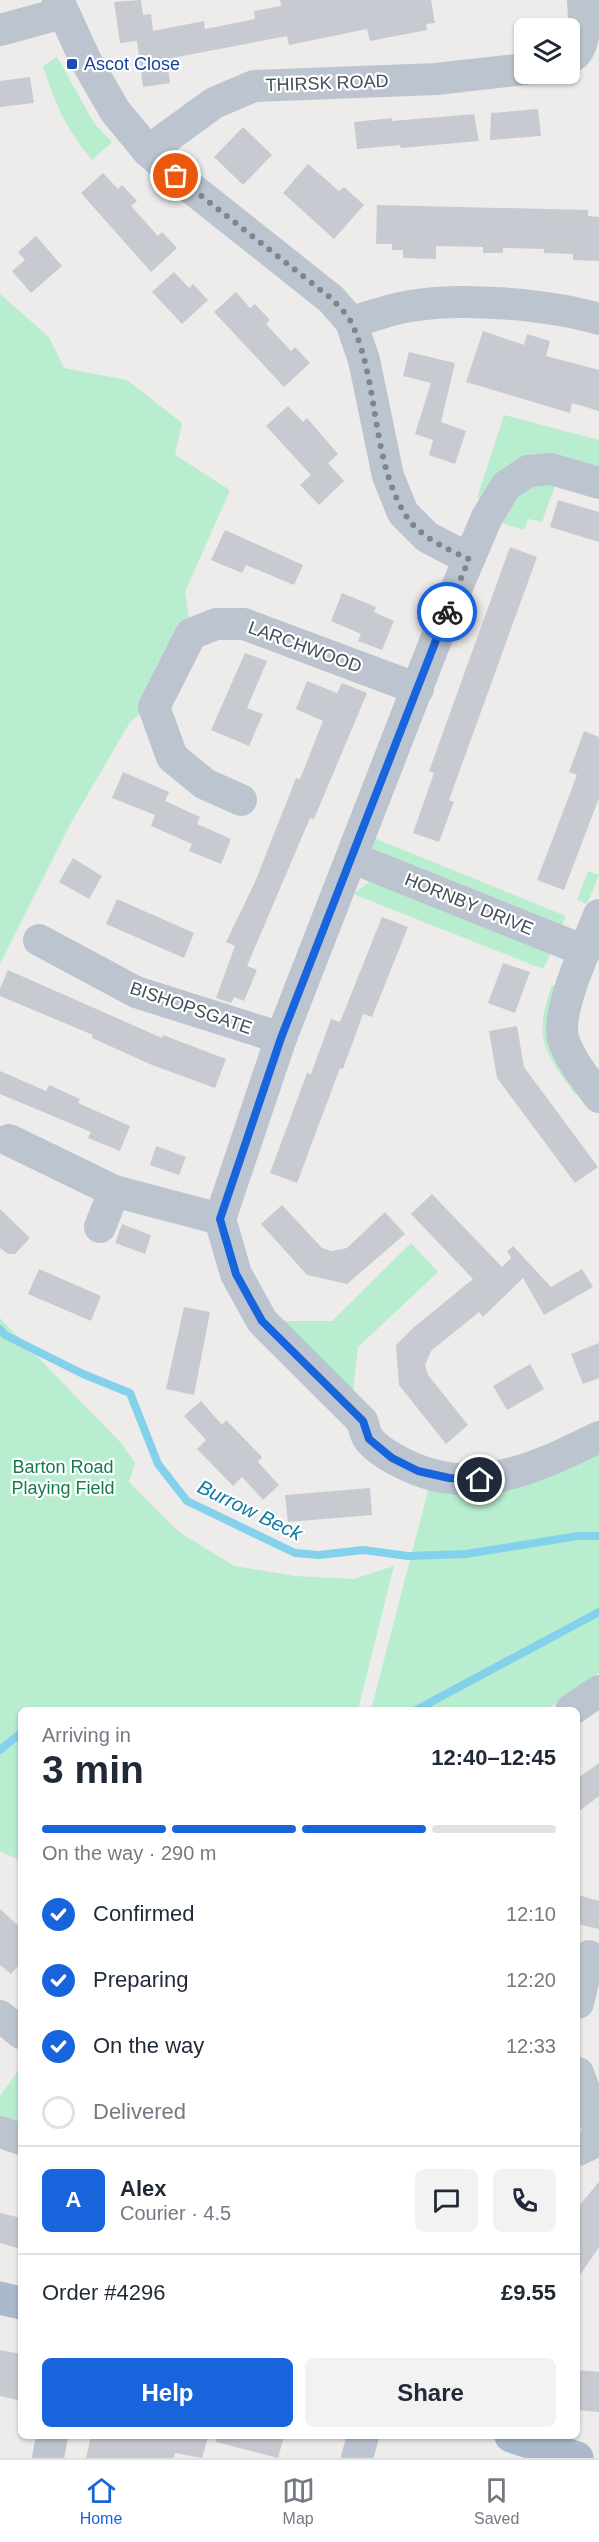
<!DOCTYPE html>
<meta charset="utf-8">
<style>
body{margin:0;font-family:Arial,sans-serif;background:#f2f2f3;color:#1f2937;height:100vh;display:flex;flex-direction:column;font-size:22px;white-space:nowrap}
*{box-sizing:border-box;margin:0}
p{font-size:20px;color:#747a83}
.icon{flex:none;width:33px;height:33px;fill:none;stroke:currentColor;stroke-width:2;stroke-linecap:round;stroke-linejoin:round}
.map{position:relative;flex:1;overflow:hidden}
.side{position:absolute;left:18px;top:1707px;width:562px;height:732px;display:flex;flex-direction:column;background:#fff;border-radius:9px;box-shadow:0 2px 4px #0004}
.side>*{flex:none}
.buttons{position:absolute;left:514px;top:18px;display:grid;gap:12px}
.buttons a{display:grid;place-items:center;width:66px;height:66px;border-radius:9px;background:#fff;box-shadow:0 2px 4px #0004;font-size:30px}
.pin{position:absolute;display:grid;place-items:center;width:51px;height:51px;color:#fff;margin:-26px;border:3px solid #fff;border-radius:50%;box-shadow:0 2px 6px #0007}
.courier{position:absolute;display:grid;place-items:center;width:60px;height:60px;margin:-30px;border:4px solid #1764dd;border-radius:50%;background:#fff;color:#222;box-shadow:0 2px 8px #0007}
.headline em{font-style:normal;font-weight:600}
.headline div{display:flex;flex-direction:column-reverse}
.headline{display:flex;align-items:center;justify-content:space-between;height:102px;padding:0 24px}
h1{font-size:39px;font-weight:600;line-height:45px}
.bar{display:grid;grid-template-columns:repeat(4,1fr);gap:9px 6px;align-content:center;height:72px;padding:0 24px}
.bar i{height:8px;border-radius:4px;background:#e0e1e3}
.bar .on{background:#1764dd}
.bar p{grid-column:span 4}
.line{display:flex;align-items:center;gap:15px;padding:0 24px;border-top:2px solid #e0e1e3}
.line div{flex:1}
.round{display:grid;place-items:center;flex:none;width:63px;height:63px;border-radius:9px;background:#f2f2f3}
ol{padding:0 24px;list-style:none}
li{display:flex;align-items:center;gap:18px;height:66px}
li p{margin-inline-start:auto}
li .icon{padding:6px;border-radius:50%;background:#1764dd;color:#fff;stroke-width:4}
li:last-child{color:#747a83}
li i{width:33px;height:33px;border:3px solid #e0e1e3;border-radius:50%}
.button{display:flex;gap:12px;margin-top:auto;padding:12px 24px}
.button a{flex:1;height:69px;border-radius:9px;background:#1764dd;color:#fff;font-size:24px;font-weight:600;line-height:69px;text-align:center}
.button a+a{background:#f2f2f3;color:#1f2937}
.dock{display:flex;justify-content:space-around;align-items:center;height:84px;border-top:2px solid #e0e1e3;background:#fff;font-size:16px;color:#747a83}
.dock a{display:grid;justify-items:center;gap:3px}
.dock .on{color:#1764dd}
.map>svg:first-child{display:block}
.green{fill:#b8eecf}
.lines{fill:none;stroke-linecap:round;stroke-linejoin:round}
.stream{stroke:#84d1ec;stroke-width:8}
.building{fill:#c8cad1}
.minor{stroke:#bcc5cf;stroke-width:32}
.major{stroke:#aab9cc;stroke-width:33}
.done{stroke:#80858c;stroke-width:6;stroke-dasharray:0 10.8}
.route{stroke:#1764dd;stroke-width:8}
.transit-dot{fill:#1a4fb4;stroke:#fff;stroke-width:2}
.labels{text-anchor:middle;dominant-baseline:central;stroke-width:4.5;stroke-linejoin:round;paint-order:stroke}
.transit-label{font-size:18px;fill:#164399;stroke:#fff;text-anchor:start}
.street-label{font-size:18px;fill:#444e59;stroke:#fff}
.park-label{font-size:18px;fill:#157a4c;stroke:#fff}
.water-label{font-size:20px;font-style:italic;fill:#0b7da5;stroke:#fff}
</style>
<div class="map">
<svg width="599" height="2458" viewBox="0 0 599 2458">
<rect width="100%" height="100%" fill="#eeebeb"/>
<g class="green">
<path d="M57,57L94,123L112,142L92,160C64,126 57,107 43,66Z"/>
<path d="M0,294L49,337L64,368L127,380L182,423L175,455L230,490L185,592L192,639L157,700L130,722L71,823L0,964Z"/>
<path d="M504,415L599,440V469L482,499L477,498Z"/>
<path d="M541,481L555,486L542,522L528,519L524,530L495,521L508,498Z"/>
<path d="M374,838L566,916L560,930L375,854L372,847Z"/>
<path d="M588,871L599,875L587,904L577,900Z"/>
<path d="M373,879L552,951L543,969L353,894Z"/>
<path d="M552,985L560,989L579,1093L576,1095C544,1053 533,1038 552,985Z"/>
<path d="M411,1243L438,1272L358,1347L351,1409L262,1321H332Z"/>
<path d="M0,1318L121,1443L135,1463L129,1482L179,1532L234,1566L295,1576L354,1579L394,1566L358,1710H21V1861L0,1851Z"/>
<path d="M599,1450V1673L546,1710H371L429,1487Z"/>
<path d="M21,2067V2130L0,2122V2096Z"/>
</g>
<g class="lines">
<g class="stream">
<path d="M0,1329L5,1335L83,1374L130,1393L158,1464L187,1501L295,1553L319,1555L363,1550L408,1556L466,1554L578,1536H599"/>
<path d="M416,1710L599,1612"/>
<path d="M0,1750L21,1733"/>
</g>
</g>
<g class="building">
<path d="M141,0L143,15L151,14L153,31L204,21L205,29L255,19L254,11L281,6L280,0H431L435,23L426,24L427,30L370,41L367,29L289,45L287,36L167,59L170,83L143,87L137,41L120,43L114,2Z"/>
<path d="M30,77L34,103L0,107V81Z"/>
<path d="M538,109L541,136L490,140L491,113Z"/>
<path d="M474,114L479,141L401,148L400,145L357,149L354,122L392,118V121Z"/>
<path d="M243,127L272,155L243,185L214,157Z"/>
<path d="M308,164L339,191L344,187L364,205L334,239L283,193Z"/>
<path d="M103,173L118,189L122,185L137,201L131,206L158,236L162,232L177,248L151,272L81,193Z"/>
<path d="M377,205L588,210V216L599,217V261L573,260V254L544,253V249L503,248V253H483V247L436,246V259L403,258V250H392V244H376Z"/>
<path d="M36,236L62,266L31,293L12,271L25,260L18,252Z"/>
<path d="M174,272L189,288L193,284L208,300L182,324L152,292Z"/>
<path d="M236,292L250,308L255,304L270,320L266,324L291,351L295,347L310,363L284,387L214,312Z"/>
<path d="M483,331L524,345L527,334L550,341L546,356L599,370V411L572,403L570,413L466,382Z"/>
<path d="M409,352L455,363L441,422L466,431L455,464L429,455L433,440L415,434L431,383L403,376Z"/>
<path d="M288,406L303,422L307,418L338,454L328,463L344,481L319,505L300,485L311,475L266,426Z"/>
<path d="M558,500L599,512V542L550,527Z"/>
<path d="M225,530L303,565L294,585L246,565L242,573L211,560Z"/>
<path d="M510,547L537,557L449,800L454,802L439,842L413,833L434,773L429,771Z"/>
<path d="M342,593L376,607L374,612L394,621L382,650L358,641L361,634L331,621Z"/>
<path d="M245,653L267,661L247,708L263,714L249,746L211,730Z"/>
<path d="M307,681L337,693L342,683L367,693L314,819L310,818L247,966L257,970L244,1001L234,997L231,1003L216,998L235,946L226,942L255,882L296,778L300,779L323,721L296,709Z"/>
<path d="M584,731L599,737V798L564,890L537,880L577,775L569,772Z"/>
<path d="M123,772L169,792L165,801L200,817L197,824L231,839L221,864L189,851L192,844L151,826L155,815L112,798Z"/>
<path d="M73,858L102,876L89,899L59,882Z"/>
<path d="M117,899L194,933L184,958L106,924Z"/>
<path d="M382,917L408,927L372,1017L363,1014L343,1069L340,1068L297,1183L270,1173L307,1073L311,1074L331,1019L340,1022Z"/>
<path d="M503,963L530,972L515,1013L488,1003Z"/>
<path d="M8,970L162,1038L163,1035L226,1059L215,1088L152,1065L92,1038L93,1035L0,996V989Z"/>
<path d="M517,1026L524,1067L598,1167L575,1183L497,1078L489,1031Z"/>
<path d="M0,1071L46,1091L49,1085L80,1099L78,1103L130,1126L120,1151L88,1138L91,1132L0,1094Z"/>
<path d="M156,1146L186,1157L179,1175L150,1165Z"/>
<path d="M432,1194L502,1267L511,1258L507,1251L513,1246L551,1287L582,1269L593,1287L544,1315L523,1278L483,1317L479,1312L431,1351L425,1365L428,1375L468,1425L446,1444L399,1385L396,1345L413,1328L473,1279L411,1214Z"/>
<path d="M282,1205L322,1248L332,1251L347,1248L385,1212L405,1234L347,1284L307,1275L261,1224Z"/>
<path d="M0,1209L30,1238L15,1254H8L0,1248Z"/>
<path d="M122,1224L151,1235L145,1254L115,1243Z"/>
<path d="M39,1269L101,1296L91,1321L28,1294Z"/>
<path d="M184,1307L210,1312L194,1395L166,1389Z"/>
<path d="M599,1343V1378L583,1384L571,1354Z"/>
<path d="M530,1364L544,1389L507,1410L493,1386Z"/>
<path d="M201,1401L222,1425L226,1420L262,1457L258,1462L279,1485L263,1500L242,1477L233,1486L197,1449L206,1440L184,1416Z"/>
<path d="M370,1488L372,1515L288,1522L285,1495Z"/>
<path d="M599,1763V1796L578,1812V1778Z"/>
<path d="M578,1895L599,1901V1929L578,1924Z"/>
<path d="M0,1909L21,1928V1963L11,1974L0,1965Z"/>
<path d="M599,2182V2247L578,2278V2207Z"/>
<path d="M0,2213L21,2218V2249L0,2243Z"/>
<path d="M0,2350L21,2354V2401L0,2396Z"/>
<path d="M578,2370L599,2372V2412L578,2410Z"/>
<path d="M91,2436H208L202,2458L175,2453L174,2458H86Z"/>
<path d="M217,2436H284L278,2458L216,2442Z"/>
</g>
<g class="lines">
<g class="minor">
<path d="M58,0L85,59L115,111L148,151L176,176L331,299L351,322L364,360L388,476L403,513L427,537L469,559"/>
<path d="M0,30L62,13"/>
<path d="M570,58C588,48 584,17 583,0"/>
<path d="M148,151L214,103L254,86L436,79L525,69"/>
<path d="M351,322C371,317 390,309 410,306C462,297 548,304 599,319"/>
<path d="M599,483L551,469L528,471L506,486L487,517L449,606L281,1038L220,1219L236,1274L262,1321L362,1421C364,1426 365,1434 368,1438C375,1448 392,1458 402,1463C472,1499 534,1469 599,1437"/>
<path d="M241,800L205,784L172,757L154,707L191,634L216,624H244L418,689"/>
<path d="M353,858L585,951"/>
<path d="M599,915C588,944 556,1010 563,1038C569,1059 586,1079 599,1097"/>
<path d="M39,940L136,992L281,1038"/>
<path d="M9,1140L114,1191L220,1219"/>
<path d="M100,1227L114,1191"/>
<path d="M571,1710L599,1691"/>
<path d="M578,2003L589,1956"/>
<path d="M0,2016L21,2033"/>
<path d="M578,2073L599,2131"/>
<path d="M0,2132L21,2139"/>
<path d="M578,2150L599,2140"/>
<path d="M48,2458L52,2436"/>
<path d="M357,2458L363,2436"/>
</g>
<g class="major">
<path d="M0,2298L21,2303"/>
<path d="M511,2436L577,2458"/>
</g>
</g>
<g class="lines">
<path class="done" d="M176,176L332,299C338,306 348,315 352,324C379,383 371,454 403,511C416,535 446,549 469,559L447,612"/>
<path class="route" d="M447,612L281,1038L220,1219L236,1274L262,1321L363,1421L369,1439L392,1458L418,1471L449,1478L480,1480"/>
</g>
<rect class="transit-dot" x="66" y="58" width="12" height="12" rx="3"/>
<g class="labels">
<g class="transit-label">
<text x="84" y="64">Ascot Close</text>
</g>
<g class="street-label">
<text transform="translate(327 83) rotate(-2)">THIRSK ROAD</text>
<text transform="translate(305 647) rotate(20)">LARCHWOOD</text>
<text transform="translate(469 904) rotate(22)">HORNBY DRIVE</text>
<text transform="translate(191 1008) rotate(19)">BISHOPSGATE</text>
</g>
<g class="park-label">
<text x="63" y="1467">Barton Road<tspan x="63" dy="21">Playing Field</tspan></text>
</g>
<g class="water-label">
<text transform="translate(250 1510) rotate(26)">Burrow Beck</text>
</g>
</g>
</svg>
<div class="buttons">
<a><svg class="icon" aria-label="layers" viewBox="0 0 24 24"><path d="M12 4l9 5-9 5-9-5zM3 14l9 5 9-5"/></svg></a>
</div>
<div class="pin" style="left:176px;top:176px;background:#ea580c"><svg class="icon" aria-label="bag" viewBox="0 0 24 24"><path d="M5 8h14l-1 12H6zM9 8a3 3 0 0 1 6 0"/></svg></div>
<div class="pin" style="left:480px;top:1480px;background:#1f2937"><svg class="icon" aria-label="home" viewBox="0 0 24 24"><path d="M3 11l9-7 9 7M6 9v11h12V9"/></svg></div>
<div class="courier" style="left:447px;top:612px"><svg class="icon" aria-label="bike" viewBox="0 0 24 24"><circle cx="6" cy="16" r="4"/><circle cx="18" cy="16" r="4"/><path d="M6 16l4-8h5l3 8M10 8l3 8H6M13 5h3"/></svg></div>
<section class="side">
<div class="headline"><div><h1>3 min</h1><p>Arriving in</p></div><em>12:40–12:45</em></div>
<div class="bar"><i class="on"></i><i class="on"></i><i class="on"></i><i></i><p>On the way · 290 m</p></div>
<ol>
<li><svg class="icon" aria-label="check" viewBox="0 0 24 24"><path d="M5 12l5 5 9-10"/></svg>Confirmed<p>12:10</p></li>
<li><svg class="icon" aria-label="check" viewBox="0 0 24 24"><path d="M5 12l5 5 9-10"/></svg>Preparing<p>12:20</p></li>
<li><svg class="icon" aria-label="check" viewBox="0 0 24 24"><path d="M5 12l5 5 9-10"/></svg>On the way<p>12:33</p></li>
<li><i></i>Delivered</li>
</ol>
<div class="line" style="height:108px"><b class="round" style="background:#1764dd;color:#fff">A</b><div><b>Alex</b><p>Courier · 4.5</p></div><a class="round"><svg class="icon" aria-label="chat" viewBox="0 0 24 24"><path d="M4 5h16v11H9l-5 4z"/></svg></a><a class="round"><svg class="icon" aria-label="phone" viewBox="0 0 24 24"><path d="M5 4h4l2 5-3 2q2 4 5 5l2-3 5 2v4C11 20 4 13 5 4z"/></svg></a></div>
<div class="line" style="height:78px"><div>Order #4296</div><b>£9.55</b></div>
<div class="button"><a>Help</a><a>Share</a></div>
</section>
</div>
<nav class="dock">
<a class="on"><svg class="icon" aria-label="home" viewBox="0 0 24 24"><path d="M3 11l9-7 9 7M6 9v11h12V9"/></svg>Home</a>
<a><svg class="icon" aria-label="map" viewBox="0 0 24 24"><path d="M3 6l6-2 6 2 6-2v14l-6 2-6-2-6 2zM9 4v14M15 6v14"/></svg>Map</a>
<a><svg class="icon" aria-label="saved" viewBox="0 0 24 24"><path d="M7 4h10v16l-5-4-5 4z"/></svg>Saved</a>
</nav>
